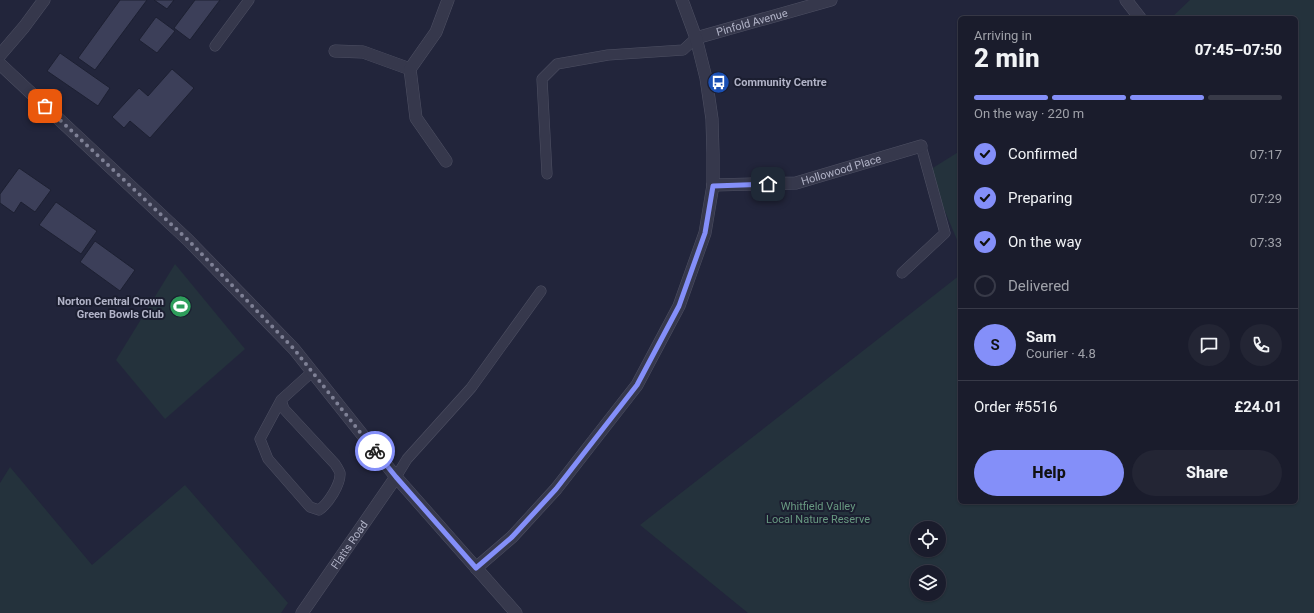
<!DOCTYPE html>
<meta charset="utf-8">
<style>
body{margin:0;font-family:Roboto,sans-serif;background:#232534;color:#f1f3f6;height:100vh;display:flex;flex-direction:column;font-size:15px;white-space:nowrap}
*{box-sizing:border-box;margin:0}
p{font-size:13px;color:#9fa1a9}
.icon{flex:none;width:22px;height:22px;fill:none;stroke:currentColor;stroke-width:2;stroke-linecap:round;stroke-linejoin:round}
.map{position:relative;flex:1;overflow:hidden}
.side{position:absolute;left:958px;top:16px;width:340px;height:488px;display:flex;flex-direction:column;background:#1a1c2c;border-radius:6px;box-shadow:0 1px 3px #0004,0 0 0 1px #383a48}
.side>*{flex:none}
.fabs{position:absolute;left:910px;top:521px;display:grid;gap:8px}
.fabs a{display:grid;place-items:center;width:36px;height:36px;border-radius:50%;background:#1a1c2c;box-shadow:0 1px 3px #0004,0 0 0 1px #383a48;font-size:20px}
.pin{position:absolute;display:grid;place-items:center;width:34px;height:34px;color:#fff;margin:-17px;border-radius:8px;box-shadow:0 2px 6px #0006}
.courier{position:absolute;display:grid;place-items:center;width:40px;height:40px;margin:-20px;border:3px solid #848ff9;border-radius:50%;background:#fff;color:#222;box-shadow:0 1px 5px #0007}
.headline em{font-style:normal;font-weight:800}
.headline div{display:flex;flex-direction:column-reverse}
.headline{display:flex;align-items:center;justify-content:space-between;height:68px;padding:0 16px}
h1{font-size:26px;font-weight:800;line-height:30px}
.bar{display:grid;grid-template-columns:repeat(4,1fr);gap:6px 4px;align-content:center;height:48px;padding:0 16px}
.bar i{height:5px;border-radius:3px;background:#383a48}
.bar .current{background:#848ff9}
.bar p{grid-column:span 4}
.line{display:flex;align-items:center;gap:10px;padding:0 16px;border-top:1px solid #383a48}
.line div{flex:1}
.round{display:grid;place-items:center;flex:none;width:42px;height:42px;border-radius:21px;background:#232534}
ol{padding:0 16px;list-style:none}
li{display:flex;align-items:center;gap:12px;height:44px}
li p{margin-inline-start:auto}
li .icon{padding:4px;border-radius:50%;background:#848ff9;color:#111;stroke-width:4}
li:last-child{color:#9fa1a9}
li i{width:22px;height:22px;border:2px solid #383a48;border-radius:50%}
.primary-button{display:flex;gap:8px;margin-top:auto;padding:8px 16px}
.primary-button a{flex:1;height:46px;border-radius:24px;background:#848ff9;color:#111;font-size:16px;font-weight:800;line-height:46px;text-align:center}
.primary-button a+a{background:#232534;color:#f1f3f6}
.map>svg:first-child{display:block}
.green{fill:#24323c;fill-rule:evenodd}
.building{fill:#3c3f59;stroke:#1d2032}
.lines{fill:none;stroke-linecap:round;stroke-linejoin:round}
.service-casing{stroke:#4e5063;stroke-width:11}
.minor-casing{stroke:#4e5063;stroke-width:13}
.tertiary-casing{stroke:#4e5063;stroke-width:13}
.service{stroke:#36384c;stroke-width:10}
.minor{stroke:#36384c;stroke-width:12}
.tertiary{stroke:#36384c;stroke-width:12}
.done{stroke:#7f8196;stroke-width:4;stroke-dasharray:0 7.2}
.route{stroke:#848ff9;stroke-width:5}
.labels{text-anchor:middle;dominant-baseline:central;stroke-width:4;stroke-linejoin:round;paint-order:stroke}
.street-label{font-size:11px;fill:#b1b3c7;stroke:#1b1e30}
.poi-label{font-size:11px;font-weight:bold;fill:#b1b3c7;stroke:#1b1e30;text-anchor:start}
.park-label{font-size:11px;fill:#689981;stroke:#1b1e30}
</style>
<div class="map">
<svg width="1314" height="613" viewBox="0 0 1314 613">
<rect width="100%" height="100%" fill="#22253b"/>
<g class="green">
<path d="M1190,0H1314V613H748L640,525L960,275V502H1296V18H1171ZM917,528H939V550H917ZM917,572H939V594H917Z"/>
<path d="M960,151V247L928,171Z"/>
<path d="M175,264L245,349L165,419L116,360Z"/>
<path d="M10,467L92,565L185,485L288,603L281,613H0V483Z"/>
</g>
<g class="building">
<path d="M120,0H147L95,70L78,58Z"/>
<path d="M154,0H174L167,9Z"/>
<path d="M195,0H220L190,40L174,28Z"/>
<path d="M156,17L175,31L157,53L139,40Z"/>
<path d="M60,53L110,88L98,106L47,71Z"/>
<path d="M172,69L194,88L150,138L130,121L124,128L112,117L139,88L148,96Z"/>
<path d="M19,168L51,190L35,212L21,202L14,213L0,203V194Z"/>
<path d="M56,202L97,231L81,254L39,225Z"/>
<path d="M95,241L135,270L120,291L80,262Z"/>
</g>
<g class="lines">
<defs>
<g id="service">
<path d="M215,46L249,0"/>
<path d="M547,174L542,79L557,64L608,55L683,50L696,38"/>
<path d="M902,273L945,233L921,146"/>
<path d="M281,400L284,409L335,464C337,467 339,470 340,473C341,484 328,504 319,510L310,507L268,459L260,439L281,400L312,372"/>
<path d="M396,477L407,459L471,388L541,291"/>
</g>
<g id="minor">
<path d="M1126,0L1140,18"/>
<path id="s1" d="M696,38L831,0"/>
<path d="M335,51L363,52L410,69"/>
<path d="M0,55L24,27L44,0"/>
<path d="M446,161L416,118L410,69L436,32L448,0"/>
<path id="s2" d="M713,185L796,183L921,146"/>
<path d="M476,568L512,537L556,489L637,385L679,306L705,233L713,185V154L712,119L706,78L696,38L682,0"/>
<path id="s3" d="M302,613L396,477"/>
</g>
<path id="tertiary" d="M0,64L188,240L294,349L396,477L516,613"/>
</defs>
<use href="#service" class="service-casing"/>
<use href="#minor" class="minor-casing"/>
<use href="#tertiary" class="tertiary-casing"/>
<use href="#service" class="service"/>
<use href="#minor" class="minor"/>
<use href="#tertiary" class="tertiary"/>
</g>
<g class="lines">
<path class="done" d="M45,106L188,240L294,349L375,451"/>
<path class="route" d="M375,451L396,477L476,568L512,537L556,489L637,385L679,306L705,233L713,186L768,184"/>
</g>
<defs>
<symbol id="bus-disc" viewBox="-11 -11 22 22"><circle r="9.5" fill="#1a4fb4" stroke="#1b1e30"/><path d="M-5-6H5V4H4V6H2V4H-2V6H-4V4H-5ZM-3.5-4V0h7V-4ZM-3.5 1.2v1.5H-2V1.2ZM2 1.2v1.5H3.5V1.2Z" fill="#fff"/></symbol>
<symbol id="stadium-disc" viewBox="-11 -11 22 22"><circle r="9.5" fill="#2e9e5b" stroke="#1b1e30"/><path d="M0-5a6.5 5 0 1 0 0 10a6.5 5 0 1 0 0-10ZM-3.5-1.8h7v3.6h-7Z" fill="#fff"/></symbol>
</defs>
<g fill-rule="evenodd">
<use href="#bus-disc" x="706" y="70" width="25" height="25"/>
<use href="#stadium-disc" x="168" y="294" width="25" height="25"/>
</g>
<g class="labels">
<g class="street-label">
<text stroke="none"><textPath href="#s1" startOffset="58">Pinfold Avenue</textPath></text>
<text stroke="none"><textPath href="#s2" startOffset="130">Hollowood Place</textPath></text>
<text stroke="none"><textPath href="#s3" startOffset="83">Flatts Road</textPath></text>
</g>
<g class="poi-label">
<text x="734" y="82">Community Centre</text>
<text x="164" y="301" text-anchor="end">Norton Central Crown<tspan x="164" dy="13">Green Bowls Club</tspan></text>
</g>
<g class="park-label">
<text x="818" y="506">Whitfield Valley<tspan x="818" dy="13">Local Nature Reserve</tspan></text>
</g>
</g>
</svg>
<div class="fabs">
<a><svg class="icon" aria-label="locate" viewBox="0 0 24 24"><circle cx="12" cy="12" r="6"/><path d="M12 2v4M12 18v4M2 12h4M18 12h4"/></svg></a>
<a><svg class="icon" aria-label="layers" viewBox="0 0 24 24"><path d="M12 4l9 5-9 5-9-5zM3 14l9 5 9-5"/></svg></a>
</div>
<div class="pin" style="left:45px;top:106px;background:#ea580c"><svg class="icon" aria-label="bag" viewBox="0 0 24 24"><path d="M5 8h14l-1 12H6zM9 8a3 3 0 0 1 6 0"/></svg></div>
<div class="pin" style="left:768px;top:184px;background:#1f2937"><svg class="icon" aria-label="home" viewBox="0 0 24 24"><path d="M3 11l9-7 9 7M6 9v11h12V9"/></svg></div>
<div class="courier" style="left:375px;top:451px"><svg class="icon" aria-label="bike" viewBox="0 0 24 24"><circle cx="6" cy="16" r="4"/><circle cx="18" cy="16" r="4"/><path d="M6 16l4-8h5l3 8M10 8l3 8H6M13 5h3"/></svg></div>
<section class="side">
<div class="headline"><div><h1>2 min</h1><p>Arriving in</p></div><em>07:45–07:50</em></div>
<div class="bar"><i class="current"></i><i class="current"></i><i class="current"></i><i></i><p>On the way · 220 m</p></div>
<ol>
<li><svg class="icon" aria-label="check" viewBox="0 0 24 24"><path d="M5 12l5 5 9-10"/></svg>Confirmed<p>07:17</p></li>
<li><svg class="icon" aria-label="check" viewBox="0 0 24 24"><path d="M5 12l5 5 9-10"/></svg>Preparing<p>07:29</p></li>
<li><svg class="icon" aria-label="check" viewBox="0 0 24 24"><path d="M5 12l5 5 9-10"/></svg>On the way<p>07:33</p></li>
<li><i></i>Delivered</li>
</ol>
<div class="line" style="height:72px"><b class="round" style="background:#848ff9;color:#111">S</b><div><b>Sam</b><p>Courier · 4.8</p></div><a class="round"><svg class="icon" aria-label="chat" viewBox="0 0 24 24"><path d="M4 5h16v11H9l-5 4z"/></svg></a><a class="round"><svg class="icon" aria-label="phone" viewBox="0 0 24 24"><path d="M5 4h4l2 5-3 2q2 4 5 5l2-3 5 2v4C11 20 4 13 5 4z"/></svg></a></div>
<div class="line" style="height:52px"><div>Order #5516</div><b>£24.01</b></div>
<div class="primary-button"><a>Help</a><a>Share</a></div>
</section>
</div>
